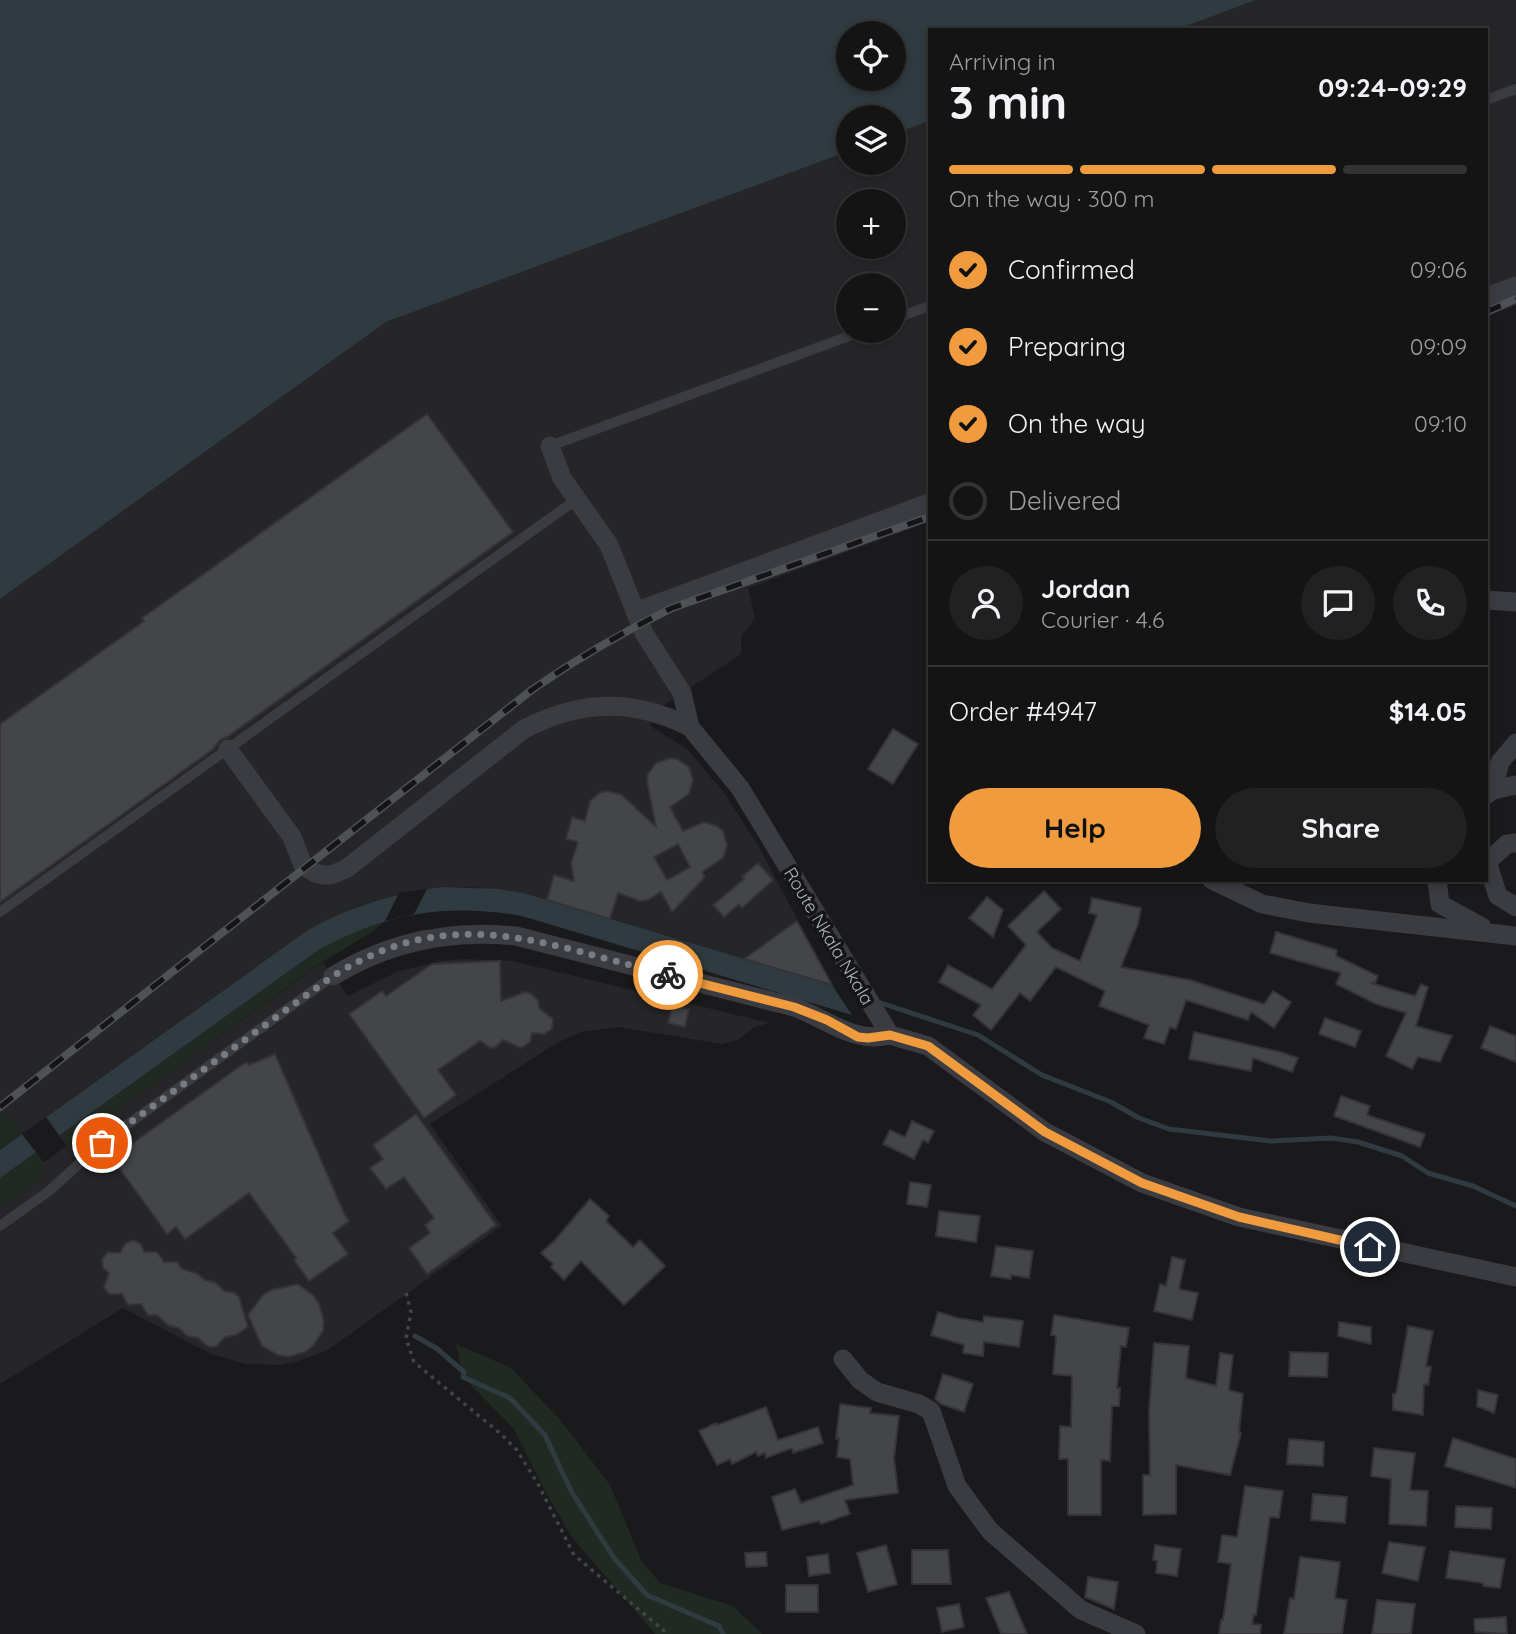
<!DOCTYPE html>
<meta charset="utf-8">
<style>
body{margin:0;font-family:Quicksand,sans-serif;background:#212122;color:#f1f3f6;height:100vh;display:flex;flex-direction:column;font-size:26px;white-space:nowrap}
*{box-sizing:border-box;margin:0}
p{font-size:23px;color:#9d9ea0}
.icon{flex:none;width:38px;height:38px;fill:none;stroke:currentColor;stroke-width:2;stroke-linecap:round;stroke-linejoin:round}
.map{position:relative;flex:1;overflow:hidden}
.side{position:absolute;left:928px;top:28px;width:560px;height:854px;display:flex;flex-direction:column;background:#141415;border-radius:0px;box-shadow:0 4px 10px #0003,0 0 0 2px #333334}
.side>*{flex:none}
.fabs{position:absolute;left:836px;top:21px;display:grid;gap:14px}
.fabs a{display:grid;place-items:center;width:70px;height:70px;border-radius:50%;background:#141415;box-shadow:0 4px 10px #0003,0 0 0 2px #333334;font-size:35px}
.pin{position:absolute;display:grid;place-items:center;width:60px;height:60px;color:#fff;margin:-30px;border:4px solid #fff;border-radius:50%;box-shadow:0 2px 7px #0007}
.courier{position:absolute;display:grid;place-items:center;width:70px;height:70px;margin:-35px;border:5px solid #f09c3e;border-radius:50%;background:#fff;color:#222;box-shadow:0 2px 9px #0007}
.headline em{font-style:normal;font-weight:700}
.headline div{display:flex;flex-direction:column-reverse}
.headline{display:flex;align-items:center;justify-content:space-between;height:119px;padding:0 21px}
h1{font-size:46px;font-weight:700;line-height:52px}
.bar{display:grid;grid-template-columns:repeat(4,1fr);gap:10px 7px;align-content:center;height:84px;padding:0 21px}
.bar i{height:9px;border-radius:5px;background:#333334}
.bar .current{background:#f09c3e}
.bar p{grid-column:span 4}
.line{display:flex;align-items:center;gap:18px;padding:0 21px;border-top:2px solid #333334}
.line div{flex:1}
.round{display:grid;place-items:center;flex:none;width:74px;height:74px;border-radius:37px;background:#212122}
ol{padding:0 21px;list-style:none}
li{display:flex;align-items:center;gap:21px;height:77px}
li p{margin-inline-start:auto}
li .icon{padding:7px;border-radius:50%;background:#f09c3e;color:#111;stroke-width:4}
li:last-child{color:#9d9ea0}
li i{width:38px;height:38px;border:4px solid #333334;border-radius:50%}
.primary-button{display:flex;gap:14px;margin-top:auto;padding:14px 21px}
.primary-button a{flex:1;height:80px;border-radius:42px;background:#f09c3e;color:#111;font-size:28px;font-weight:700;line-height:80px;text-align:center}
.primary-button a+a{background:#212122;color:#f1f3f6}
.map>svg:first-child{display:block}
.built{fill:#262629;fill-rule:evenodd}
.green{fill:#212a22}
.water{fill:#2f3b40;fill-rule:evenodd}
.pier{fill:#1a1a1c}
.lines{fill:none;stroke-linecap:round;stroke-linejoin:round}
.stream{stroke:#2f3b40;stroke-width:5}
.building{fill:#444549;stroke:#343438;stroke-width:2;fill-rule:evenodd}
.path{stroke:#414448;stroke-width:3.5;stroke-dasharray:3.5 5;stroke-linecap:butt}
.lane{stroke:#3b3c41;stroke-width:10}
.street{stroke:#3b3c41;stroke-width:19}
.rail-casing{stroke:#4e5156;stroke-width:8}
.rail{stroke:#151517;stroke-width:5;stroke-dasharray:16;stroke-linecap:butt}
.done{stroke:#797d83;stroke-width:7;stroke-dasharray:0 12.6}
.route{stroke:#f09c3e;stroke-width:9}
.labels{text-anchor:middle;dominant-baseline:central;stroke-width:7;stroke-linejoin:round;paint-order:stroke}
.street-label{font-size:18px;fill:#acb3bb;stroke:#151517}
</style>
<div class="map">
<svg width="1516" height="1634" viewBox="0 0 1516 1634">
<rect width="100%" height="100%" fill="#1a1a1c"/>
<g class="built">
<path d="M1256,0H1516V305L1486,317V30H1176Z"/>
<path d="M929,121V522L748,588L755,618L741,637V654L658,709L650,726L687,749L725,794L759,847L832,985L527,894L471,887L412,891L360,905L308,930L22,1134L6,1112L0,1115V599L386,322L849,151V163H894V134ZM849,201H894V247H849ZM849,285H894V331H849Z"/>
<path d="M464,959L512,961L770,1023L754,1027L738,1040L722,1044L618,1027L581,1032L557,1043L430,1124L502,1226L326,1351L296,1362L280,1365L246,1364L211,1354L123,1308L0,1384V1207L39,1179L36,1174L46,1167L43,1163L323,962L348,996L399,971L441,961Z"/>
</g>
<g class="green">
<path d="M385,921L372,932L322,962L67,1146L59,1136L320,949L343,936Z"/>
<path d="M5,1111L22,1134L0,1150V1115Z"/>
<path d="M36,1152L47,1167L37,1174L40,1179L0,1207V1178Z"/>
<path d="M456,1344L511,1368L562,1422L610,1485L641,1560L660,1583L733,1606L762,1634H655L572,1537L544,1489L514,1429L463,1377Z"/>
</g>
<g class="water">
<path d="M0,0H1256L1176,30H929V121L894,134V117H849V151L386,322L0,599ZM849,33H894V79H849Z"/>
<path d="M443,887L499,889L527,894L832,985L852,1015L522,916C447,903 387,913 320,949L0,1178V1150L308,930C351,906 394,893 443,887Z"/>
</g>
<g class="pier">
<path d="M427,889L414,914L385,921L399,893Z"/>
<path d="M46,1117L61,1138L38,1155L22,1134Z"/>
</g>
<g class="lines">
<g class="stream">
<path d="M878,1002L978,1035L1042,1075L1111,1102L1139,1118L1169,1129L1271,1141L1331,1138L1358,1142L1402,1156L1428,1173L1473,1186L1516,1206"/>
<path d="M415,1336L436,1348L464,1372L463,1377L510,1398L545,1435L571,1491L614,1558L647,1595L719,1626L723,1634"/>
</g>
</g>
<g class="building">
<path d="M427,414L513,532L227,737L221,739L212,750L0,902V724L144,621L142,618Z"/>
<path d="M893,729L918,744L893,784L868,769Z"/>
<path d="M670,758L677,759L689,767L693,780L689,794L670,807L683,831L704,822L717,826L723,831L727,845L723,858L702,872L705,877L672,912L661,892L648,900L640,901L618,893L610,919L547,900L554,875L574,881L571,863L578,842L566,839L572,817L585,821L590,801L601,792L608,791L622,795L656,827L647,782L648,774L656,763ZM678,844L690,867L667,880L654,857Z"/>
<path d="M758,863L773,880L742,908L739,904L724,917L713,905L744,879L742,877Z"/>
<path d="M1044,891L1061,909L1037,932L1052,948L1080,961L1097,915L1089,913L1092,898L1141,908L1138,924L1121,967L1190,980L1264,1004L1273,991L1291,1002L1274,1028L1251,1012L1248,1020L1186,1000L1176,1029L1170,1027L1164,1044L1144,1038L1149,1025L1099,1006L1105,991L1056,967L1030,1001L1020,993L991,1030L973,1015L981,1005L939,982L948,965L992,989L1026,945L1008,926Z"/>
<path d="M987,897L1003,910L993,937L969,918Z"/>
<path d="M797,921L832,985L744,959Z"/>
<path d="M1276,932L1337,950L1336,956L1378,976L1375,983H1371L1415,996L1421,984L1428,987L1416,1026L1452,1036L1440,1062L1418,1057L1412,1069L1386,1056L1406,1013L1376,1004L1336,984L1341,973L1270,953Z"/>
<path d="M500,961L501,1001L525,992L530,993L538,1000L539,1008L553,1019L552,1029L544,1034L532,1033L530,1042L521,1048L503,1040L496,1047L491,1048L480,1041L438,1070L456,1095L424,1118L349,1014L382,991L386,996L432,964Z"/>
<path d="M672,1005L689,1009L685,1027L668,1023Z"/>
<path d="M1325,1018L1361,1031L1355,1047L1319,1034Z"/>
<path d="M1490,1026L1516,1036V1062L1481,1048Z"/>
<path d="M1194,1032L1281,1052L1298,1058L1292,1072L1253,1058L1251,1071L1189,1059Z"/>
<path d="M275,1054L344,1213L349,1221L333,1233L348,1254L309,1281L294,1260L296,1258L249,1193L185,1239L176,1227L167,1234L112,1158L246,1062L249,1065Z"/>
<path d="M1341,1096L1370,1106L1367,1115L1425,1134L1420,1147L1334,1116Z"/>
<path d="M416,1114L496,1225L427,1274L409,1248L430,1233L425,1225L434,1218L404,1177L386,1189L370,1168L383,1159L373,1145Z"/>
<path d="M912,1121L934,1131L928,1143L923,1140L914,1159L883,1144L890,1130L905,1137Z"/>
<path d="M910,1182L931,1185L927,1207L907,1204Z"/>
<path d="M590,1199L609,1216L606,1221L633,1247L640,1240L665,1266L624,1305L581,1261L564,1280L551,1267L553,1264L541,1253L555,1240Z"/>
<path d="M939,1211L980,1216L976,1242L936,1236Z"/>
<path d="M133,1240L141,1244L144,1252H157L164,1262H177L182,1269L196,1273L205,1280L216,1283L224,1291L235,1293L239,1297L248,1327L236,1335L225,1337L217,1346L212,1347L207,1346L198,1338L187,1336L179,1328L168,1325L157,1315H148L141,1304L128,1305L122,1294H109L104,1287L109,1273L103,1268L102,1259L108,1252L120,1253L125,1244Z"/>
<path d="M996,1246L1033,1251L1029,1278L1011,1275V1279L991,1276Z"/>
<path d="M1172,1257L1185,1260L1179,1289L1198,1293L1192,1320L1154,1311L1160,1284L1166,1286Z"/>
<path d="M298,1284L314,1296L319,1304L324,1321L323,1331L313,1346L305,1352L288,1357L278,1355L262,1346L248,1315L263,1295L271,1290Z"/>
<path d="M938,1312L958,1318L983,1322L984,1316L1023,1321L1019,1347L984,1342L983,1356L963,1353L964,1345L931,1335Z"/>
<path d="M1054,1315L1129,1328L1126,1347L1121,1346L1117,1388H1120L1119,1406H1112L1110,1461L1101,1460V1515H1068V1459H1059L1060,1426L1071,1427L1072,1376L1053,1374L1056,1336L1051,1335Z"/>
<path d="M1339,1322L1371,1327V1344L1338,1336Z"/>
<path d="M1408,1326L1433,1331L1426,1366L1431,1367L1428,1385L1424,1384L1423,1415L1393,1410V1394H1396Z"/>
<path d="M1154,1343L1189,1346L1186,1378L1216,1386L1220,1353L1233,1355L1229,1390L1243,1394L1239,1432L1241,1433L1230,1475L1176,1465V1514L1143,1515V1475H1150L1149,1411Z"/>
<path d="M1290,1352L1328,1353L1327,1377L1289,1376Z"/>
<path d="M943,1374L973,1384L964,1412L941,1404L935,1399Z"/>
<path d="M1478,1390L1498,1395L1494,1413L1477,1406Z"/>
<path d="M840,1404L871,1408L870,1413L899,1416L894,1458L898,1493L845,1500L850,1514L821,1524L819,1521L782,1530L772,1497L795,1489L801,1503L853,1485L850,1459L837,1457L839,1438L836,1439Z"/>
<path d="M766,1407L778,1440L818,1427L823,1443L793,1453L792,1448L766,1458L765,1453L758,1456L756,1452L732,1464L730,1459L717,1465L699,1431L716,1423L717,1425Z"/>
<path d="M1453,1438L1516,1459V1488L1445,1466Z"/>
<path d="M1289,1439L1324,1442L1323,1466L1287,1464Z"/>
<path d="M1374,1448L1415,1453L1410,1490L1428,1491L1426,1526L1389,1524L1391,1479L1371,1476Z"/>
<path d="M1245,1486L1283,1491L1279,1518L1270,1517L1256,1615H1254L1252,1624L1261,1625L1260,1634H1219L1221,1620H1223L1231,1564L1218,1562L1222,1535L1237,1537Z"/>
<path d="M1313,1494L1347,1497L1345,1523L1311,1520Z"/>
<path d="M1456,1506L1492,1508L1491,1529L1455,1527Z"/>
<path d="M1389,1542L1425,1547L1418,1581L1382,1573Z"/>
<path d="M886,1545L897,1584L868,1592L857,1553Z"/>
<path d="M1155,1545L1181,1549L1177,1576L1156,1573L1157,1561L1153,1560Z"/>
<path d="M912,1550H948L951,1584H912Z"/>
<path d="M1450,1551L1505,1559L1500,1588L1483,1586V1583L1446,1578Z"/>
<path d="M766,1552L767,1566L746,1567L745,1553Z"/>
<path d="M828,1554L830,1573L809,1576L807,1557Z"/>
<path d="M1300,1557L1340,1562L1335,1598L1347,1600L1342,1634H1284L1290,1598L1294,1599Z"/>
<path d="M1088,1577L1118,1582L1114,1609L1085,1597Z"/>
<rect x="786" y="1585" width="32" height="27"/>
<path d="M1009,1592L1027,1634H1001L986,1598Z"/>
<path d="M1377,1600L1415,1604L1411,1634H1372Z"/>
<path d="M959,1604L964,1627L942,1632L937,1608Z"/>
<path d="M1506,1617L1507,1634L1475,1632L1474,1619Z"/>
</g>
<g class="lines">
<path class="path" d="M406,1293L411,1312L406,1338L414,1362L502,1435L516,1449L538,1484L574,1555L668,1634"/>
<g class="lane">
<path d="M1486,100L1516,89"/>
<path d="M894,319L929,306"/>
<path d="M550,446L863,331"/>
<path d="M0,912L577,499"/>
<path d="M0,1226L49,1191L102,1143L333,976"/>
</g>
<g class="street">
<path d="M1486,297L1516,286"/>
<path d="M1486,600L1516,602"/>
<path d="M635,612L929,503"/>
<path d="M690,727L740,788L890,1035L928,1046L1045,1132L1142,1183L1239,1217L1516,1277"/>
<path d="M228,749L292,837L303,865L315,873L323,875H331L346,869L524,729C581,700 632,698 690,727L682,693L644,633L609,545L562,478L550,446"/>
<path d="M1493,790L1500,762L1516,743"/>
<path d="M1486,795L1493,790L1516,785"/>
<path d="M1516,843L1507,844L1487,862L1498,896L1516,907"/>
<path d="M1212,880L1262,904L1309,913L1516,936"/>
<path d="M1437,880L1440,904L1482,927"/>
<path d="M333,976C390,941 450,929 516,936L794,1007C827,1019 854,1044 890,1035"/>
<path d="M843,1359L860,1380L877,1392L919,1404L931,1411L957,1486L990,1531L1081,1610L1136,1634"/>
</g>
<defs>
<g id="rail">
<path d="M1486,312L1516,299"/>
<path d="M0,1107L533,689C578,658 623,632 672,608L929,517"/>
</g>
</defs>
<use href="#rail" class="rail-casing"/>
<use href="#rail" class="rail"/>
</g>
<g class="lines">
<path class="done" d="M102,1143L333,976C452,901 544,944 668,975"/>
<path class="route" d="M668,975L794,1007L827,1020L858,1037L868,1038L890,1035L928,1046L1045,1132L1142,1183L1239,1217L1370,1247"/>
</g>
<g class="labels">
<g class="street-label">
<text transform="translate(829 936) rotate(59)">Route Nkala Nkala</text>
</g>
</g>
</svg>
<div class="fabs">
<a><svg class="icon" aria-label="locate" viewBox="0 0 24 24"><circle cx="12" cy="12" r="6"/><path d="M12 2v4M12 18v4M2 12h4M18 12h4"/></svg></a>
<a><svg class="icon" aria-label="layers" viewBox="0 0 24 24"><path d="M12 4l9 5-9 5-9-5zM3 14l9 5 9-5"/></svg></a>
<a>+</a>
<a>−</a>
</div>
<div class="pin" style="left:102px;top:1143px;background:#ea580c"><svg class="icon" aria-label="bag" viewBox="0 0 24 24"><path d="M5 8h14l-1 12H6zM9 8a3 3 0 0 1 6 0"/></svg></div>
<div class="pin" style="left:1370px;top:1247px;background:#1f2937"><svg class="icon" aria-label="home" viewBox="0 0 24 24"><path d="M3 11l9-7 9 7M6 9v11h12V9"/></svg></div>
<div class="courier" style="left:668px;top:975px"><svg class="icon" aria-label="bike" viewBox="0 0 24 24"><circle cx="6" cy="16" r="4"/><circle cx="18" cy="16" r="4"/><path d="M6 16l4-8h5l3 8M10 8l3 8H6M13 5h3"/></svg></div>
<section class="side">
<div class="headline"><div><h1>3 min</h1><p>Arriving in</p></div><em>09:24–09:29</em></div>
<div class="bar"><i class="current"></i><i class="current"></i><i class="current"></i><i></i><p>On the way · 300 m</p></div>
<ol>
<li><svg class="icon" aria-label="check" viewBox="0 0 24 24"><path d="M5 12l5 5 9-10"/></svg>Confirmed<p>09:06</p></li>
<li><svg class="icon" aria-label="check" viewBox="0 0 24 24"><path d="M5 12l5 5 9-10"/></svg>Preparing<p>09:09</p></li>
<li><svg class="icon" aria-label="check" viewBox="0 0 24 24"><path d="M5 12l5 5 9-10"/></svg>On the way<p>09:10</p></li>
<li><i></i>Delivered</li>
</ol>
<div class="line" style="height:126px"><a class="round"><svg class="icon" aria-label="person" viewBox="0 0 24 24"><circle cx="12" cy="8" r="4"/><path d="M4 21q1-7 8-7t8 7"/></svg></a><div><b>Jordan</b><p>Courier · 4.6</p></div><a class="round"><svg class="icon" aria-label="chat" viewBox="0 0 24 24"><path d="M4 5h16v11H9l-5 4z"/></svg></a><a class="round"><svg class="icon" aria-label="phone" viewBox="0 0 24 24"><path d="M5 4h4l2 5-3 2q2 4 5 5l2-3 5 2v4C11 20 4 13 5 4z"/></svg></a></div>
<div class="line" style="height:91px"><div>Order #4947</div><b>$14.05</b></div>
<div class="primary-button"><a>Help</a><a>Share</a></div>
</section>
</div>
